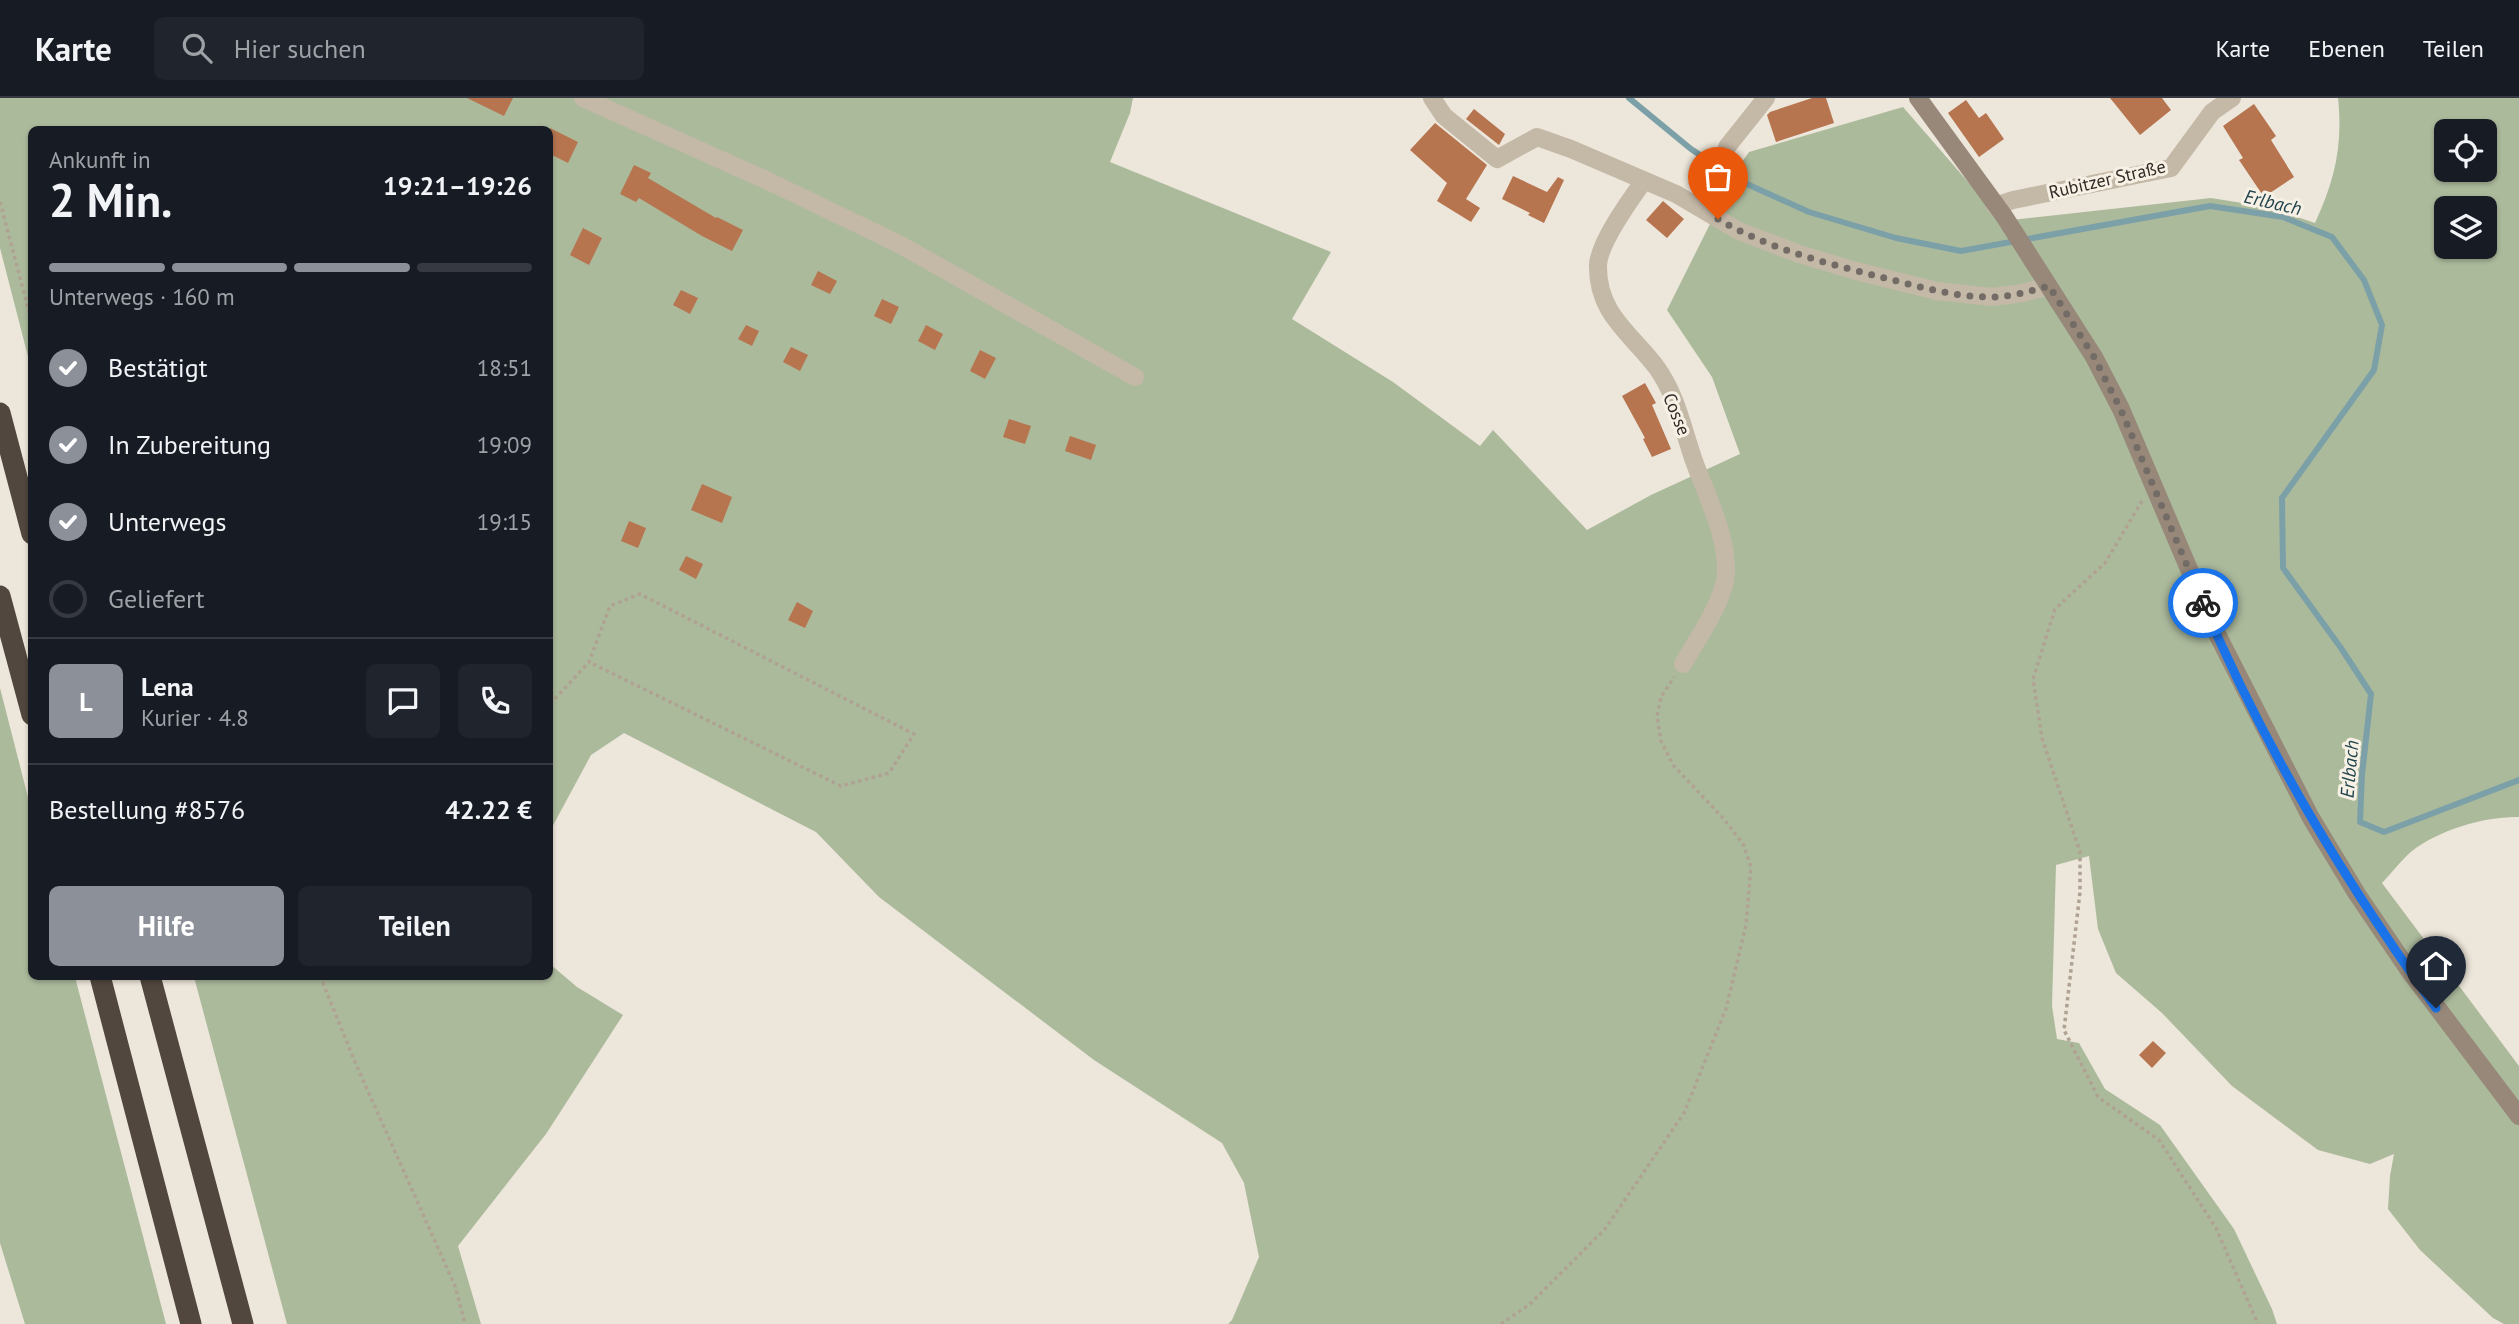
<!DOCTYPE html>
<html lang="de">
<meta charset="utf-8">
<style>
body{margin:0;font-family:"PT Sans",sans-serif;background:#20242c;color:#f1f3f6;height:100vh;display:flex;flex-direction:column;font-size:26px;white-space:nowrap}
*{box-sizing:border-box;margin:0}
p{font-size:23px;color:#9ea1a6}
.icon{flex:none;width:38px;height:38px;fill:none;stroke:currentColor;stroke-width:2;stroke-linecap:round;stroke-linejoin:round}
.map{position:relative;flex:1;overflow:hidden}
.details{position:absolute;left:28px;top:28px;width:525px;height:854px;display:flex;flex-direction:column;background:#171b24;border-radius:10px;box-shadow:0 2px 5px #0004}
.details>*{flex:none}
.controls{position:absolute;left:2434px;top:21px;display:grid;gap:14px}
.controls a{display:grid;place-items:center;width:63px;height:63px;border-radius:10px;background:#171b24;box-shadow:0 2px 5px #0004;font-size:35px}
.pin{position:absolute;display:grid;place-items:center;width:60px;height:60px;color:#fff;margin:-72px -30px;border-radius:50% 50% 50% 0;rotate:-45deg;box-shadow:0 0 7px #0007}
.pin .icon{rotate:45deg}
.courier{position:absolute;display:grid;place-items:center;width:70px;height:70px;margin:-35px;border:5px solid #1a73e8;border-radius:50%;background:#fff;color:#222;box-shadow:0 2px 9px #0007}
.summary em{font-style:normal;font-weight:800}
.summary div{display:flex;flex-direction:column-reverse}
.summary{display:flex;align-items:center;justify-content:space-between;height:119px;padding:0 21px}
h1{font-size:46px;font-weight:800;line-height:52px}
.bar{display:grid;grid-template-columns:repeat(4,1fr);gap:10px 7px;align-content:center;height:84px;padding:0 21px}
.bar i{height:9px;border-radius:5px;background:#363941}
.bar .selected{background:#8c9099}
.bar p{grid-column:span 4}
.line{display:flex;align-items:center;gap:18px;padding:0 21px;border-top:2px solid #363941}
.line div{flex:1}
.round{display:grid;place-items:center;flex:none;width:74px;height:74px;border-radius:10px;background:#20242c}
ol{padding:0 21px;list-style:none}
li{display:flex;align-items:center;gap:21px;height:77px}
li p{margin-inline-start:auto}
li .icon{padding:7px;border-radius:50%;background:#8c9099;color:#fff;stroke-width:4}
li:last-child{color:#9ea1a6}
li i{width:38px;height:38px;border:4px solid #363941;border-radius:50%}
.primary-button{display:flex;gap:14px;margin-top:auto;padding:14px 21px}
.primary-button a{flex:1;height:80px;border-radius:10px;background:#8c9099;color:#fff;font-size:28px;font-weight:800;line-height:80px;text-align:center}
.primary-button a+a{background:#20242c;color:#f1f3f6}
header{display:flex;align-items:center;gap:42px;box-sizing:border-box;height:98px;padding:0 35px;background:#171b24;border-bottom:2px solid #363941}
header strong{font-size:33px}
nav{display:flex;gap:38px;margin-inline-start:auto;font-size:24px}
.search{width:490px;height:63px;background:#20242c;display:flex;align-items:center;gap:18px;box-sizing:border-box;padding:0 24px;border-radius:10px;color:#9ea1a6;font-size:26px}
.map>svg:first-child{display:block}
.green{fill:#acba9c;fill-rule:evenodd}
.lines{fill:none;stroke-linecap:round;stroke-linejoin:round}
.stream{stroke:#7ca0a7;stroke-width:6}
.building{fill:#b6744f}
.path{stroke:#afa292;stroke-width:3.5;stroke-dasharray:3.5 3.5;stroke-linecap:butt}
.minor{stroke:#c4b8a7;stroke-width:18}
.secondary{stroke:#978879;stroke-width:18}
.motorway{stroke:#51473f;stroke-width:21}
.done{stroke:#736c66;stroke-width:7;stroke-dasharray:0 12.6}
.route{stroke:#1a73e8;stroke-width:9}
.labels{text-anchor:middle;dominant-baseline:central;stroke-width:6;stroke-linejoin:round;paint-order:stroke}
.street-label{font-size:18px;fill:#312b27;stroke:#f6f0e5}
.water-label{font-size:19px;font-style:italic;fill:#22454d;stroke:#f6f0e5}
</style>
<header>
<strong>Karte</strong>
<div class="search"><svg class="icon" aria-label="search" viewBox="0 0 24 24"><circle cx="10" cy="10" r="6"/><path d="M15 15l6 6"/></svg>Hier suchen</div>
<nav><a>Karte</a><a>Ebenen</a><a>Teilen</a></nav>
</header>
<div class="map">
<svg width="2519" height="1226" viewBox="0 0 2519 1226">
<rect width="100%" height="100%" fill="#ede6da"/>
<g class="green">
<path d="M0,0H1133L1130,15L1110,64L1331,154L1292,221L1393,284L1480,348L1493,332L1587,432L1651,397L1740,356L1712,279L1667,212L1716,114L1721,94L1749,54L1903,9L2002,123L2211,100L2267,109L2315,125C2335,82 2343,47 2338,0H2519V719C2485,718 2439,732 2412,753C2401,762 2392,775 2382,785L2519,968V1226H2504L2493,1220L2420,1152L2388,1111L2390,1078L2394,1056L2370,1066L2318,1052L2232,988L2162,915L2116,875L2098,831L2089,758L2056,767L2052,908L2057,941L2079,945L2105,991L2160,1027L2234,1131L2272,1211L2277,1226H1228L1232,1222L1259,1159L1244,1085L1222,1045L1094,962L879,799L816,734L624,635L591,657L550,733V32H32L31,270L0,150ZM2446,33H2485V72H2446ZM2446,110H2485V149H2446Z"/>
<path d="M0,590L31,711L32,878L75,879L166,1226H25L0,1145Z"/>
<path d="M550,866L577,889L623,917L546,1036L458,1148L481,1226H287L194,879L550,878Z"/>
</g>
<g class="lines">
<path class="stream" d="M1629,0L1691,51L1738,82L1809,114L1896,140L1961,153L2210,108L2283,119L2332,139L2364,182L2382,227L2374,272L2282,400L2283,470L2341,550L2371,596L2362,677L2360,724L2384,734L2519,682"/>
</g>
<g class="building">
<path d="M467,0H513L504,18Z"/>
<path d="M1812,0H1826L1834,25L1776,44L1767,17L1770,14Z"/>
<path d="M2110,0H2162L2171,12L2140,37Z"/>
<path d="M1966,2L1979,20L1986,15L2004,41L1979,59L1948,15Z"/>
<path d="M2254,6L2276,38L2271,42L2294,79L2264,99L2239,62L2243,60L2223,28Z"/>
<path d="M1474,11L1505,36L1499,47L1466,21Z"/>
<path d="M1435,25L1487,67L1466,101L1480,110L1471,124L1437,103L1447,85L1410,52Z"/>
<path d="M550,30L578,44L568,65L550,56Z"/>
<path d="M634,67L651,75L648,80L716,120L717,119L743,132L732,153L702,138L639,100L636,104L620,96Z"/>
<path d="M1513,78L1547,94L1558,79L1564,82L1544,125L1528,117L1530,115L1502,101Z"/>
<path d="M1663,103L1684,121L1667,140L1646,122Z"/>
<path d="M583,130L602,140L589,167L570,157Z"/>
<path d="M818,173L837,183L830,196L811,187Z"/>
<path d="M681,192L698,200L690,216L673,207Z"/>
<path d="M882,201L899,209L891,226L874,218Z"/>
<path d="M746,227L759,233L752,248L738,241Z"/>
<path d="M926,227L943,236L935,252L918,243Z"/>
<path d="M791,249L808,257L800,273L783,264Z"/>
<path d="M980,252L996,260L985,281L970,273Z"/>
<path d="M1645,285L1656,305L1652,307L1671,351L1652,359L1643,341L1645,340L1622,298Z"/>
<path d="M1009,321L1031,328L1025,346L1003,339Z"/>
<path d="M1070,338L1096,347L1091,362L1065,353Z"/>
<path d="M702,386L732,399L722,425L691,412Z"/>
<path d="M629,423L646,430L638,450L621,443Z"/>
<path d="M686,458L703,466L696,481L679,472Z"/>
<path d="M797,504L813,513L805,530L788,522Z"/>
<path d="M2153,943L2166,955L2152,970L2139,957Z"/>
</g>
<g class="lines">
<g class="path">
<path d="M1691,84L1716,60"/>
<path d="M0,104L32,225"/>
<path d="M2142,403L2105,465L2055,511L2033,581L2042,640L2080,754V794L2064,932L2098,999L2159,1042L2216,1130L2258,1226"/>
<path d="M550,606L589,564L610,508L640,496L914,636L889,675L841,688L589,564"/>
<path d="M320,878L355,964L455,1188L465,1226"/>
<path d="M1501,1226L1530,1206L1605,1131L1684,1015L1726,911L1746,827L1751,769L1743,746L1723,720L1673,667L1661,643L1657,618L1661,599L1674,579"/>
</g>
<g class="minor">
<path d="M583,0L766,82L899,146L1135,279"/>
<path d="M1432,0L1444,18L1497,61L1537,39L1571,51L1676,96L1739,133L1799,156L1856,173L1937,193L1992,199L2023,195L2049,188"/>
<path d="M1727,49L1766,0"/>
<path d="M1643,84C1630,102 1599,145 1598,167C1597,216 1631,235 1657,270C1677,298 1683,332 1694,363C1707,399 1727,436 1726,475C1725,502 1696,543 1683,566"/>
<path d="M1995,108L2013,102L2171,70L2212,14L2232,0"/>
</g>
<path class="secondary" d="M1918,0L2004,118L2094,259L2121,311L2214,530L2311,720L2357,796L2408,871L2519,1018"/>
<g class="motorway">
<path d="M0,315L32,436"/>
<path d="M0,498L32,617"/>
<path d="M100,878L191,1226"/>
<path d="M150,878L243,1226"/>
</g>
</g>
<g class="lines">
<path class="done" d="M1718,121C1768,151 1829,166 1885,180C1920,189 1955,199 1991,199C2011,199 2030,193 2049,188L2094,259L2121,312L2203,505"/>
<path class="route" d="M2203,505C2264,649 2345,784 2436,910"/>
</g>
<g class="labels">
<g class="street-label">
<text transform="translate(2107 81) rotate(-13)">Rubitzer Straße</text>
<text transform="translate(1677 316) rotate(68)">Cosse</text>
</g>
<g class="water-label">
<text transform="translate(2273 104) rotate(13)">Erlbach</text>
<text transform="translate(2349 671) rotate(-85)">Erlbach</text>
</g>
</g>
</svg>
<div class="controls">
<a><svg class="icon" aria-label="locate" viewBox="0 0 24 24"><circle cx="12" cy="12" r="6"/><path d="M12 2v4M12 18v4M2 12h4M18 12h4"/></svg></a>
<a><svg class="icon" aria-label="layers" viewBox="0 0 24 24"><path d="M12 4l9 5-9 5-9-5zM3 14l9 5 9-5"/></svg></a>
</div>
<div class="pin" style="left:1718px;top:121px;background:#ea580c"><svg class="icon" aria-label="bag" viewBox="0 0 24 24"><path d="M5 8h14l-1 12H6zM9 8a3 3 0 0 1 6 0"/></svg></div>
<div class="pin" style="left:2436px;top:910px;background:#1f2937"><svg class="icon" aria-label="home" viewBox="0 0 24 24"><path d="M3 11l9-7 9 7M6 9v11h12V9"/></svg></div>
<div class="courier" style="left:2203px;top:505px"><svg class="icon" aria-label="bike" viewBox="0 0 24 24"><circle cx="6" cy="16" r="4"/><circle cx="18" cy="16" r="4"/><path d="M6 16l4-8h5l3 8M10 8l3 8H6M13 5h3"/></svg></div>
<section class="details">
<div class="summary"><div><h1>2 Min.</h1><p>Ankunft in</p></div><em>19:21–19:26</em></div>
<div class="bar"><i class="selected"></i><i class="selected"></i><i class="selected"></i><i></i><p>Unterwegs · 160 m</p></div>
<ol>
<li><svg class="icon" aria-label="check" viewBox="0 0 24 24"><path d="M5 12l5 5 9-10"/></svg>Bestätigt<p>18:51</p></li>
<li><svg class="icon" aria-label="check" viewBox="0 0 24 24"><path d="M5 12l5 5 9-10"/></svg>In Zubereitung<p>19:09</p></li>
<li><svg class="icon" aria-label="check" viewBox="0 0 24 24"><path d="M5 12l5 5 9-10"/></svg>Unterwegs<p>19:15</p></li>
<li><i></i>Geliefert</li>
</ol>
<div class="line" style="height:126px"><b class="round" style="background:#8c9099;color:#fff">L</b><div><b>Lena</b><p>Kurier · 4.8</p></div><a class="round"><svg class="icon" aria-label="chat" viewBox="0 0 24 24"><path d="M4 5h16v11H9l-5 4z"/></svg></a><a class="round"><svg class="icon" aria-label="phone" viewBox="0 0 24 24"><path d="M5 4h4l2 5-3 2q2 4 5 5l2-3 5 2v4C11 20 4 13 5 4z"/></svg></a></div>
<div class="line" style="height:91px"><div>Bestellung #8576</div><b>42.22 €</b></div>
<div class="primary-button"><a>Hilfe</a><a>Teilen</a></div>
</section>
</div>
